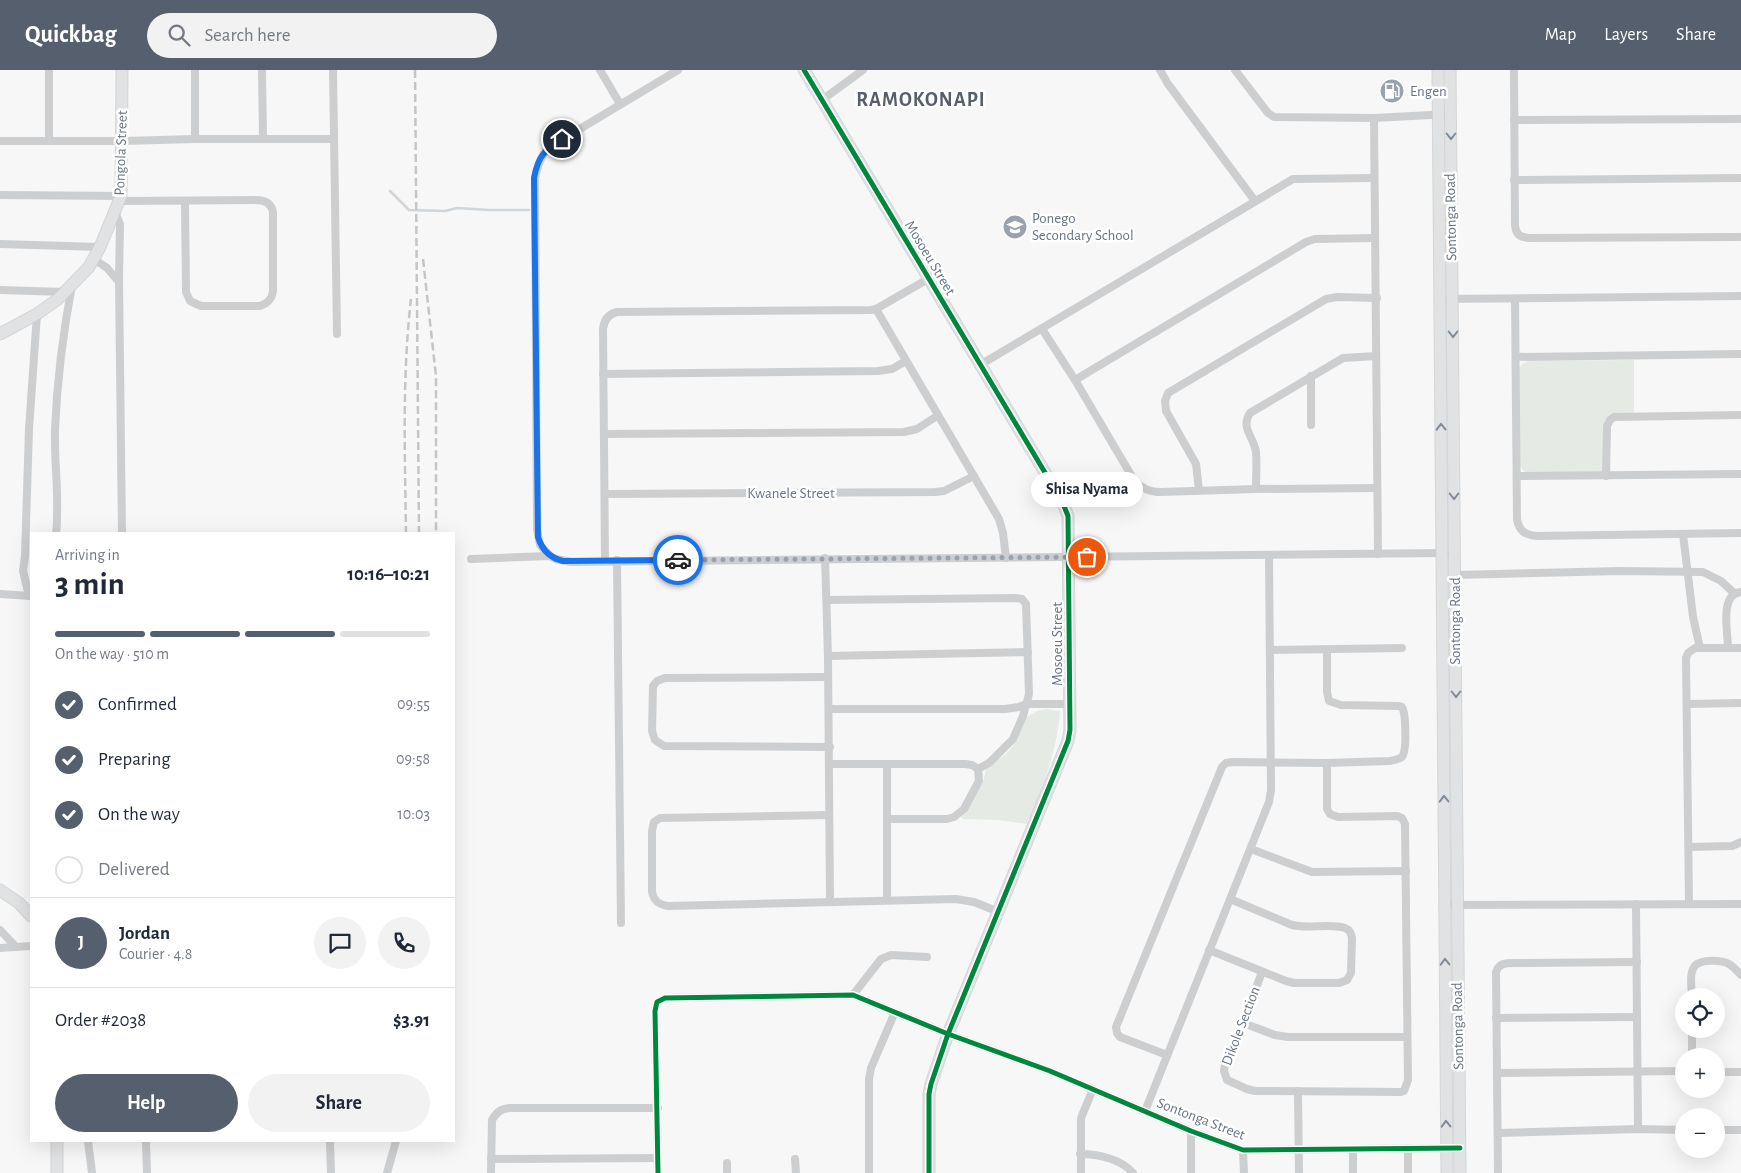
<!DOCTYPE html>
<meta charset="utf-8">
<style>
body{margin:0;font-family:"Alegreya Sans",sans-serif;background:#f2f2f3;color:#1f2937;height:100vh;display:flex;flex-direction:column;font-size:19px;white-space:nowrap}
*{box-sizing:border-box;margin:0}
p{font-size:16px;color:#747a83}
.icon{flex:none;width:28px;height:28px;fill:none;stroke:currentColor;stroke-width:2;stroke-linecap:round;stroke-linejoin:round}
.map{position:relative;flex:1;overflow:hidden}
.drawer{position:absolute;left:30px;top:462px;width:425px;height:610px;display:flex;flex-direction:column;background:#fff;border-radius:0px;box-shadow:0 5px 20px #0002}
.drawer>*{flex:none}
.tools{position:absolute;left:1675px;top:918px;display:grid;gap:10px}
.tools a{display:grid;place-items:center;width:50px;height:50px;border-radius:50%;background:#fff;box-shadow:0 5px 20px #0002;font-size:25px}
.pin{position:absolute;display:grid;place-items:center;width:42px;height:42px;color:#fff;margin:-21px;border:2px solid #fff;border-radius:50%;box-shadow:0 1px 5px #0007}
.courier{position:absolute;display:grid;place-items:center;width:50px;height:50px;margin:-25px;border:4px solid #1a73e8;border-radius:50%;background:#fff;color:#222;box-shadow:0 1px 6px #0007}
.bubble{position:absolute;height:35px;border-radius:18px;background:#fff;box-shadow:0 5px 20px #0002;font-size:16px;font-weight:700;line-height:35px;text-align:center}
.headline em{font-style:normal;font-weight:700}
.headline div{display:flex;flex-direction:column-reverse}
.headline{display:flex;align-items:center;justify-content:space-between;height:85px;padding:0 25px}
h1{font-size:32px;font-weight:700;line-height:38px}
.bar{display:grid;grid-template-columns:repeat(4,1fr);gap:8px 5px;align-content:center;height:60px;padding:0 25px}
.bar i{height:6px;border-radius:4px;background:#e0e1e3}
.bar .current{background:#565f6d}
.bar p{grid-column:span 4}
.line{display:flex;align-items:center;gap:12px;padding:0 25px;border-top:1px solid #e0e1e3}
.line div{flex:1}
.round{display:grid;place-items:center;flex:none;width:52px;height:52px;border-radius:26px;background:#f2f2f3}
ol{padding:0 25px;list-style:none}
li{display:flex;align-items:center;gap:15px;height:55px}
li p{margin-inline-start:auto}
li .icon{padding:5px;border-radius:50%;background:#565f6d;color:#fff;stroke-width:4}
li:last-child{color:#747a83}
li i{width:28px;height:28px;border:2px solid #e0e1e3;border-radius:50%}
.cta{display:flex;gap:10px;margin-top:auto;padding:10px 25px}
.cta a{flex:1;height:58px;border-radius:30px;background:#565f6d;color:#fff;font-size:20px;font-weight:700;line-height:58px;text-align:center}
.cta a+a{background:#f2f2f3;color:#1f2937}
header{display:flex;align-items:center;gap:30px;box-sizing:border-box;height:70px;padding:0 25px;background:#565f6d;color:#fff}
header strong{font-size:24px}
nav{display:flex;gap:28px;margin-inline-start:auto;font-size:18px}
.search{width:350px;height:45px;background:#f2f2f3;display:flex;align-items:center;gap:12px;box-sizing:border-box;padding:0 18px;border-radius:28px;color:#747a83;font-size:19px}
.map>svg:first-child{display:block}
.green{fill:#e6eae5}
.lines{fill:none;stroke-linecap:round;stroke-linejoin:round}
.stream{stroke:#cfd5d9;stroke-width:2.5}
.secondary-casing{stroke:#d4d5d6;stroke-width:13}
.street{stroke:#cdced0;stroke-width:8}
.secondary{stroke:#e1e2e3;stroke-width:11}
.rail{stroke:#c4c5c7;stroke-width:2.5;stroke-dasharray:8 4;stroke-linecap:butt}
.cycleway-casing{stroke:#fff;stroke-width:8}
.cycleway{stroke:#00873e;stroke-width:5}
.oneway{stroke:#808b99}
.done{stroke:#9aa2ae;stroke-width:5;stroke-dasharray:0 9}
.route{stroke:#1a73e8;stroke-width:6}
.labels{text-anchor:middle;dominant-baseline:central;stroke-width:5;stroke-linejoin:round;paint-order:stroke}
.poi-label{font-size:15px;fill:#687586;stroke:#fff;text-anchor:start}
.street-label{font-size:15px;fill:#687586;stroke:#fff}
.district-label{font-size:20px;font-weight:bold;letter-spacing:1px;fill:#565f6b;stroke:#fff}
</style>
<header>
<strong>Quickbag</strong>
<div class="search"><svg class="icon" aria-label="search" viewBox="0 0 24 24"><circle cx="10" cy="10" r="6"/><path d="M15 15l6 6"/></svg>Search here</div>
<nav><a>Map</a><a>Layers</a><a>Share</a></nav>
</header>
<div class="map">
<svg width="1741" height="1103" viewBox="0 0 1741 1103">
<rect width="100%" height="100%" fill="#f7f7f7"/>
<g class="green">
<path d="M1634,290V343L1617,344L1606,350L1603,360V398L1602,402L1526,403L1519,395V299L1522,294L1529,291Z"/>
<path d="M1046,639L1060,641C1057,682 1043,716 1028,754L998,750L963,749L961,747L983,713L986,699L1007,683L1016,672L1027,647L1037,641Z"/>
</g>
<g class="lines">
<path class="stream" d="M390,121L409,140L445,141L457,138L489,140H529"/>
<defs>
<g id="secondary">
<path d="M804,0L1062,431L1068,446L1070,660L1068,671L948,964L931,1014L929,1024V1103"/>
<path d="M1438,0L1447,1103"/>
<path d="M1450,0L1460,1103"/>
<path d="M0,264L37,244L58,229L89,197L100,177L121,126L122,0"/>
<path d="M0,820L19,833L31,846"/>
<path d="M57,1103V1071"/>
</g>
</defs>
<use href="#secondary" class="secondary-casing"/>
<g class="street">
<path d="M49,0V70"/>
<path d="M195,0V69"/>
<path d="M262,0L263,69"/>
<path d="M333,0L337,264"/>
<path d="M600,0L620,34"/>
<path d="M1160,0L1168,14L1255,131"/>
<path d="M1235,0L1268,43L1274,47L1374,48L1450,44"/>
<path d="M1514,0L1515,155C1516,165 1520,167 1529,168L1741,167"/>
<path d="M822,30L863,0"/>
<path d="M1374,48L1378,484"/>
<path d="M1514,50L1741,49"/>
<path d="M0,71H122L195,69H333"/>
<path d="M1514,110L1741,108"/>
<path d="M0,125L121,126"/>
<path d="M120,131L255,130C264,130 272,133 273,143V221C272,229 268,233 260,236H201L190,231L186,222L185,132"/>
<path d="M115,142L120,154L119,209L122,464"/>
<path d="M0,174L100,177"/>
<path d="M94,189L107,198L119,212"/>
<path d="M0,220L65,222"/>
<path d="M1439,229L1741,226"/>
<path d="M1515,229L1517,449C1519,461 1525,465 1537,466L1741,463"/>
<path d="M876,239L999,449L1003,463L1006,488"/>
<path d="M1042,259L1075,310L1134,410C1142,419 1150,422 1161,422L1256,419L1377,418"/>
<path d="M1516,287L1741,284"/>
<path d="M980,295L1293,109L1374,108"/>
<path d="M603,304L878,301L892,299L906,291"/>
<path d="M1311,306V355"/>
<path d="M1075,310L1306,172L1315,169L1375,168"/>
<path d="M604,364L904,362L917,359L937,346"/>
<path d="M1517,406L1741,404"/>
<path d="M1606,406L1607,356L1610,350L1614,347L1741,345"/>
<path d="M1256,419C1256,407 1257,394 1256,382C1254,367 1240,358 1250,343L1343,288L1376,286"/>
<path d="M1199,420L1196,394L1166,341L1165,331L1168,323L1326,229L1337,227L1377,228"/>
<path d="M605,424L935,422L944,421L974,406"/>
<path d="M56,464C60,429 54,395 55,360C57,311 63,263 72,215"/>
<path d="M1683,464L1693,547L1700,578"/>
<path d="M550,486L540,475L537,460L535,108C537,97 540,87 548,78L678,0"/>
<path d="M825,488L828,586L830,832"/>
<path d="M471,489L550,486L556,489L571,492L1445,483"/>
<path d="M617,490L621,853"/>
<path d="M605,491L603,259C604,250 608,244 617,242L871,240L876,239L928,209"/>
<path d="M1455,505L1621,501L1703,502L1721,511L1734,523"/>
<path d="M0,524L31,526"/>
<path d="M29,526L23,501L25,486L29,359L37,244"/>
<path d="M827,530L1016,528L1022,529L1026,534L1029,624L1023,646L1013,669L989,693L978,699L979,711L964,739L954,747L947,749H888"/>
<path d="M1728,578C1728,562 1719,524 1741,522"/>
<path d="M1270,580L1402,578"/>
<path d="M828,586L1028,582"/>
<path d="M828,607L665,608L657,611L653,616L652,661L655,670L664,676L830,677"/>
<path d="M1687,634L1741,633"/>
<path d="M829,639H1005L1019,637L1026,634H1070"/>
<path d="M830,694H965L972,695L978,699"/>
<path d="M887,695V830"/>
<path d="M829,745L660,748L654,752L652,761V822C654,831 659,835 668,836L956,829L974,832L999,842"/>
<path d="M1689,777L1732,776L1741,772"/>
<path d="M1251,779L1312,802L1406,801"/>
<path d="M1636,834L1638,1059"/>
<path d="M1689,834L1686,588L1688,583L1695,578H1741"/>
<path d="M1444,835L1741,834"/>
<path d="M0,860L16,877"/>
<path d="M0,878L31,876"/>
<path d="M1209,880L1286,911L1294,913H1339L1347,910L1351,903L1352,868C1351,863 1350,860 1345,858C1332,853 1308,859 1292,855L1230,829"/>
<path d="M1262,902L1243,953L1225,994L1224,1001L1227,1010L1247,1019L1255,1021L1401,1022L1404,1021L1408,1010L1405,754L1402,748L1397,746L1338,747L1330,744L1327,739V693"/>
<path d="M853,925L881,889L891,885L927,887"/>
<path d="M1692,926C1692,918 1689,906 1693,899C1697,888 1721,890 1729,894C1734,897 1737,901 1741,905"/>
<path d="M1496,948L1637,947"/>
<path d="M1243,953L1275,965L1288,967H1407"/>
<path d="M1692,959V986"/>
<path d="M1167,985L1120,967L1117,963L1116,957L1222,697L1226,693L1232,692L1327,693L1390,691C1394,690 1398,690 1402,687C1407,681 1406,644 1402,637L1398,636L1341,635L1329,631L1327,622V580"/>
<path d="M1716,1002H1741"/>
<path d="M1497,1003L1684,1001"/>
<path d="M1298,1021L1299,1103"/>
<path d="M1145,1041L1269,732L1271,720L1269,485"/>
<path d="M1716,1060H1741"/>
<path d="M1498,1063L1638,1059L1684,1060"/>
<path d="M88,1071L92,1103"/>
<path d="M146,1071L147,1103"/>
<path d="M330,1071L331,1103"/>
<path d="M1408,1078V1103"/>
<path d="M1353,1079V1103"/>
<path d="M1243,1080L1244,1103"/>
<path d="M1080,1084C1098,1084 1121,1089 1133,1103"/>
<path d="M491,1089L658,1088"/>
<path d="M795,1089L796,1103"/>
<path d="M727,1093V1103"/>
<path d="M387,1103L396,1071"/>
<path d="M491,1103L492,1050C497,1042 500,1039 510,1038H658"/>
<path d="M658,1103L655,941L657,932L665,928L853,925L948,964L1050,1001L1191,1061L1243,1080L1460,1078"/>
<path d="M869,1103V1009L871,998L895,942"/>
<path d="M1081,1103V1048L1093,1019"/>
<path d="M1191,1103V1061"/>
<path d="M1498,1103L1496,902C1499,893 1506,893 1514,893L1637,892"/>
</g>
<use href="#secondary" class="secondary"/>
<g class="rail">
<path d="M415,0L419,464"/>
<path d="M423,189L436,306V464"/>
<path d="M406,464C405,385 402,307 411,229"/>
</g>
<defs>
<g id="cycleway">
<path d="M804,0L1062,431L1068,446L1070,660L1068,671L948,964L931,1014L929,1024V1103"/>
<path d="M658,1103L655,941L657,932L665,928L853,925L948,964L1050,1001L1191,1061L1243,1080L1460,1078"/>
</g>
</defs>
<use href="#cycleway" class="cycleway-casing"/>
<use href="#cycleway" class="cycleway"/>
</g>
<defs><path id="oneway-chevron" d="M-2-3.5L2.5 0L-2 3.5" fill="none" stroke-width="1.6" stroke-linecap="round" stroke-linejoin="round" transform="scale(1.25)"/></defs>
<g class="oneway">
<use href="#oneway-chevron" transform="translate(1451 66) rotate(90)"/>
<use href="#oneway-chevron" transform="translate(1453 264) rotate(90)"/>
<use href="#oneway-chevron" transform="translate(1441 357) rotate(-91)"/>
<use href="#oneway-chevron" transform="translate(1454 426) rotate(90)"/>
<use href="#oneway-chevron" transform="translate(1456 624) rotate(90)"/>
<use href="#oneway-chevron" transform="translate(1444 729) rotate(-91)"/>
<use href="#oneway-chevron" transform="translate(1445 892) rotate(-91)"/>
<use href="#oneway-chevron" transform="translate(1446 1054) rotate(-91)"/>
</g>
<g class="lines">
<path class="done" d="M678,490L1087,487"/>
<path class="route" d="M562,69C544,80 538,87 534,108L538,467C542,480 550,488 563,491L678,490"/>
</g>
<defs>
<symbol id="fuel-disc" viewBox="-11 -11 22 22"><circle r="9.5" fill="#9aa2ae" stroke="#fff"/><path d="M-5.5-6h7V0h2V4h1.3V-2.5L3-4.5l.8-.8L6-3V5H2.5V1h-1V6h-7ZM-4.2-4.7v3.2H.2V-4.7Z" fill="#fff"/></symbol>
<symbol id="school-disc" viewBox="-11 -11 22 22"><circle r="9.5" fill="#9aa2ae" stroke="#fff"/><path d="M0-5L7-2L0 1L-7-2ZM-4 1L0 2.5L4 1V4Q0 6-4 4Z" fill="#fff"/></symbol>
</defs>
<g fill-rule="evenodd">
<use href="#fuel-disc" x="1378" y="7" width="28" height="28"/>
<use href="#school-disc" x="1001" y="143" width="28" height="28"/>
</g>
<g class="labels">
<g class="poi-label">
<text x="1410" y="21">Engen</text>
<text x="1032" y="148">Ponego<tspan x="1032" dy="17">Secondary School</tspan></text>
</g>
<g class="street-label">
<text transform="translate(121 83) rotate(-88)">Pongola Street</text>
<text transform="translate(1451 147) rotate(-91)">Sontonga Road</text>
<text transform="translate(930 188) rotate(59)">Mosoeu Street</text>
<text x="791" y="423">Kwanele Street</text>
<text transform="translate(1455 551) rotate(-90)">Sontonga Road</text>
<text transform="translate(1057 574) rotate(-90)">Mosoeu Street</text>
<text transform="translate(1241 956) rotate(-69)">Dikole Section</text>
<text transform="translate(1458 956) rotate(-91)">Sontonga Road</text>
<text transform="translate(1201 1049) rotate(21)">Sontonga Street</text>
</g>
<g class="district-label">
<text x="921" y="30">RAMOKONAPI</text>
</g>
</g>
</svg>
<div class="tools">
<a><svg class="icon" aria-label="locate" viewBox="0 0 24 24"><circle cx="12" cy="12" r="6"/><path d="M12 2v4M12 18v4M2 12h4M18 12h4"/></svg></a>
<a>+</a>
<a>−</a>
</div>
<div class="pin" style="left:1087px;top:487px;background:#ea580c"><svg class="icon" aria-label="bag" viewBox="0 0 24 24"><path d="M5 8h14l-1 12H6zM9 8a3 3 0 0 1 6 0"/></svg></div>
<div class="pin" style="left:562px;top:69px;background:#1f2937"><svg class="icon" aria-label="home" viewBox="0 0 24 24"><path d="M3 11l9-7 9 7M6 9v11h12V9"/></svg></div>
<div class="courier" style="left:678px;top:490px"><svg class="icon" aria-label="car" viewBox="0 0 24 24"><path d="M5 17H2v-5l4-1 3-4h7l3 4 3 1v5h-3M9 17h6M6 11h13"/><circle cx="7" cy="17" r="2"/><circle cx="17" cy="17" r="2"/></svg></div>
<div class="bubble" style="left:1031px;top:402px;width:112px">Shisa Nyama</div>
<section class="drawer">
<div class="headline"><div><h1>3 min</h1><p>Arriving in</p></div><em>10:16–10:21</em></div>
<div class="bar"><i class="current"></i><i class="current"></i><i class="current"></i><i></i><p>On the way · 510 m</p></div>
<ol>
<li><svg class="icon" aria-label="check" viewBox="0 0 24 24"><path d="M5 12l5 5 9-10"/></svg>Confirmed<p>09:55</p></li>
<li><svg class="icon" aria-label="check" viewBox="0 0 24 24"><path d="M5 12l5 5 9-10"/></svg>Preparing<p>09:58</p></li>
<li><svg class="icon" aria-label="check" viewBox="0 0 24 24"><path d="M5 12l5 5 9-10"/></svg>On the way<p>10:03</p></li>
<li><i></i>Delivered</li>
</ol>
<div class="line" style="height:90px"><b class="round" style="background:#565f6d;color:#fff">J</b><div><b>Jordan</b><p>Courier · 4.8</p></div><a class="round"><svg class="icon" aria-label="chat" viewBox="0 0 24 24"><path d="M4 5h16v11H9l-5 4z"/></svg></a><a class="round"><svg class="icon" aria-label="phone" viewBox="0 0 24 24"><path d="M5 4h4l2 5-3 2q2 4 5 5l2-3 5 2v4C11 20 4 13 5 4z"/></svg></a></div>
<div class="line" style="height:65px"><div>Order #2038</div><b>$3.91</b></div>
<div class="cta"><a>Help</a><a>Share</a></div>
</section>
</div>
